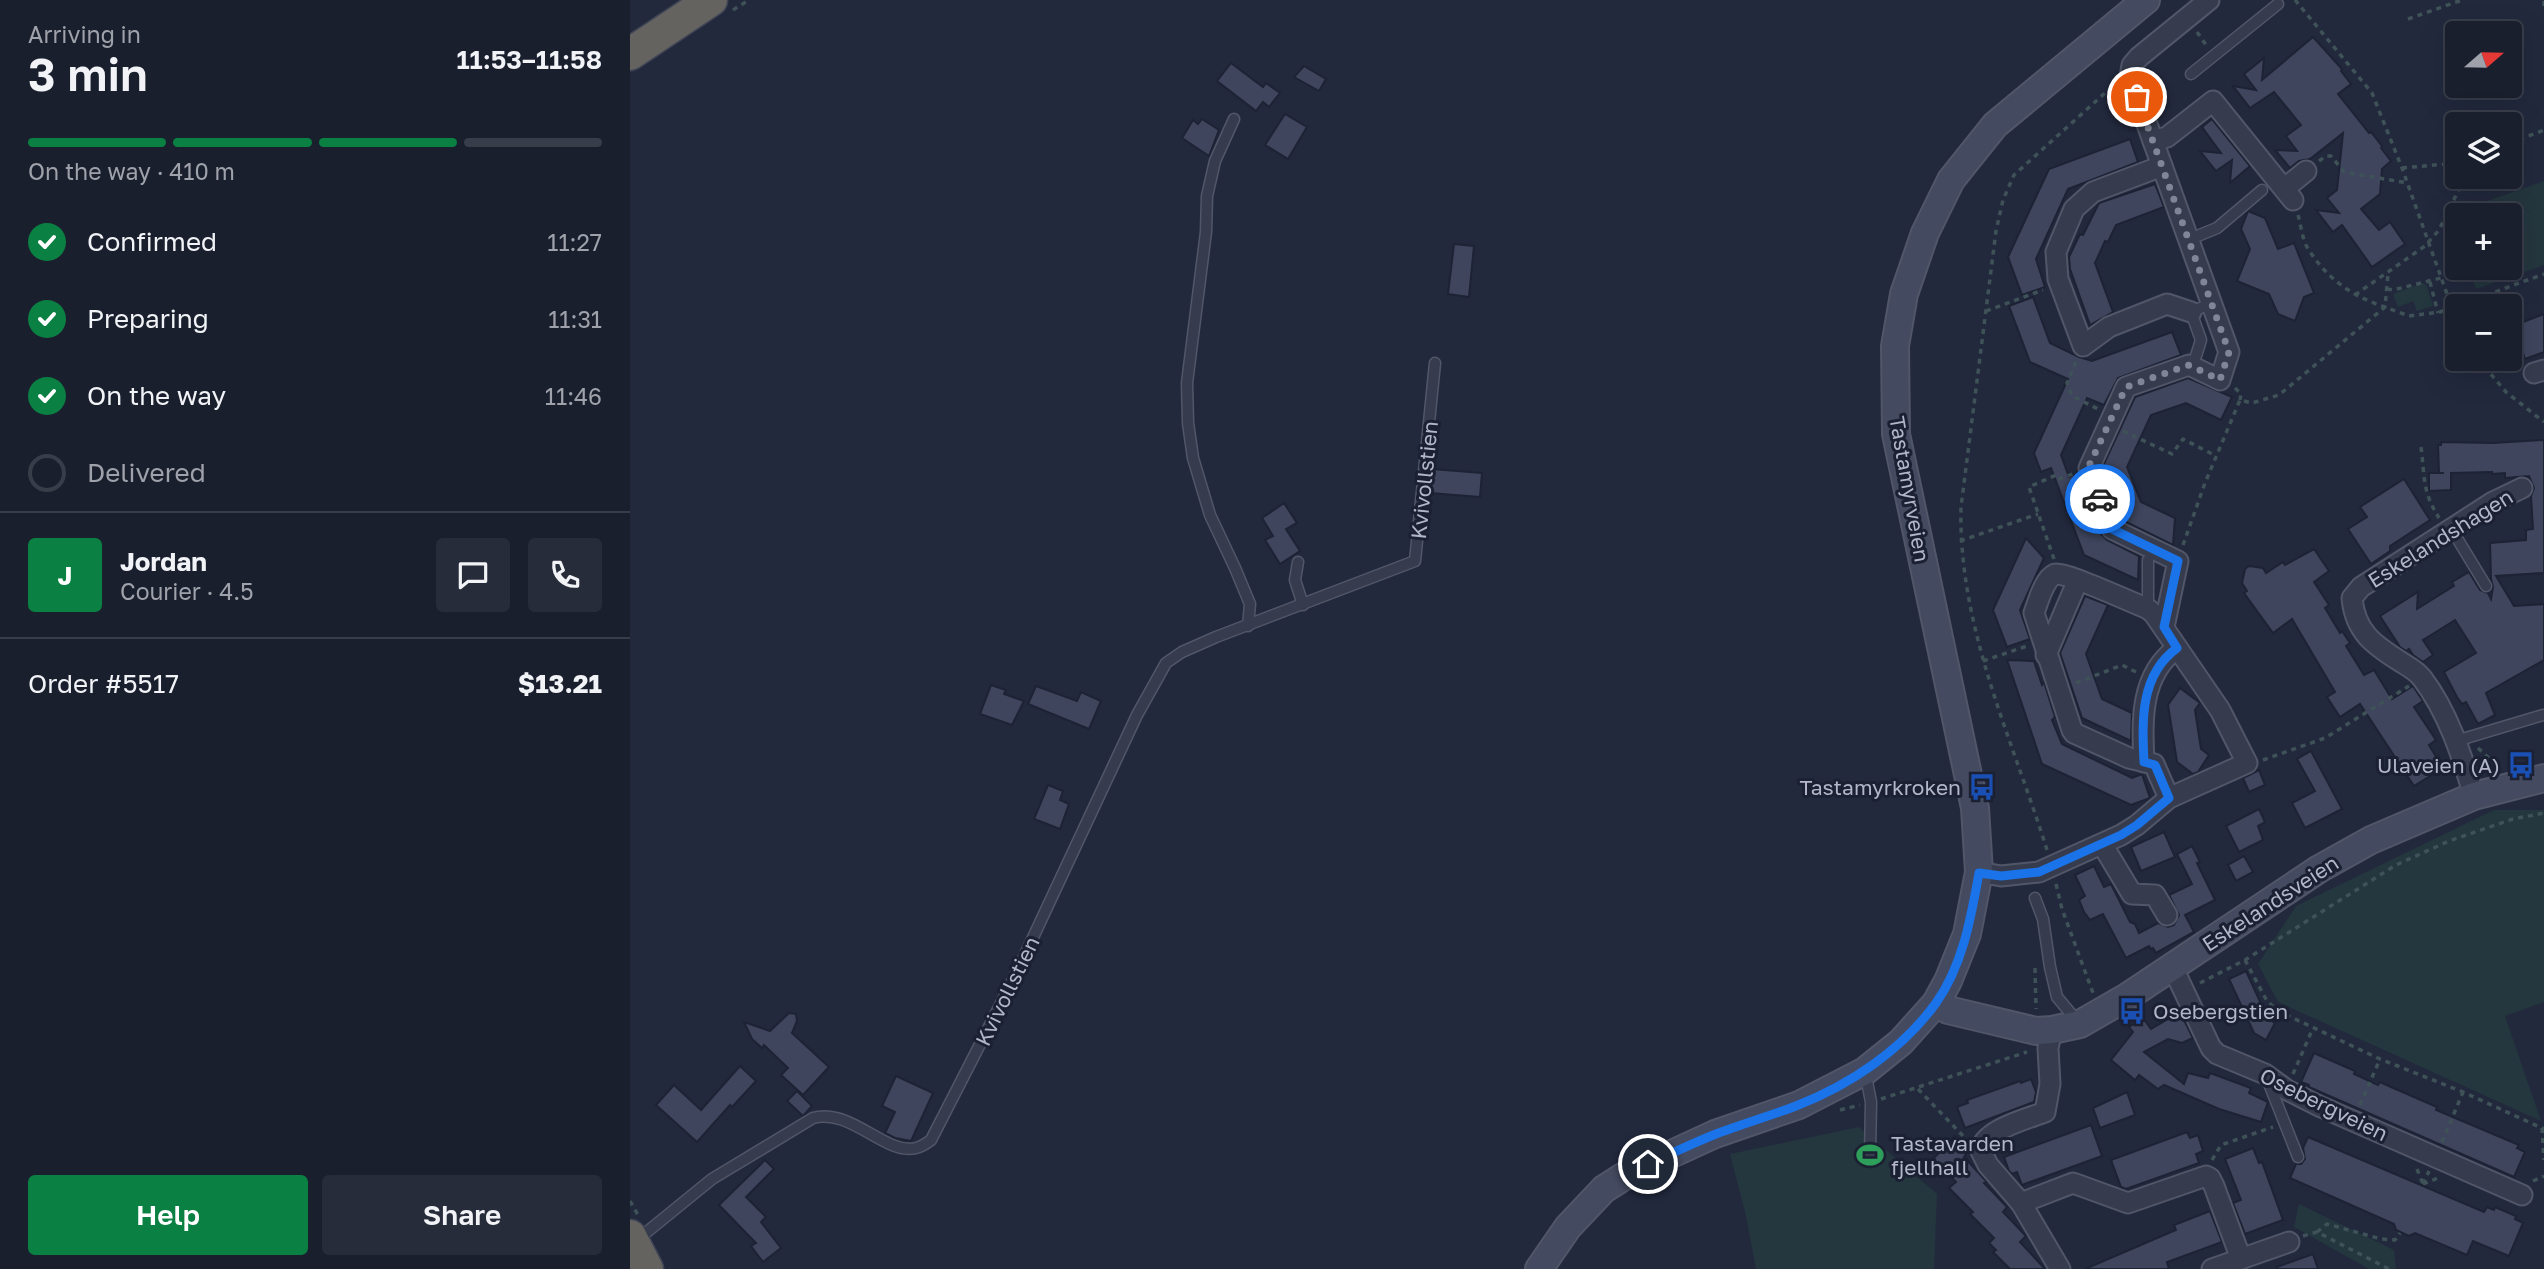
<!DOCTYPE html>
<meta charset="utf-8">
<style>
body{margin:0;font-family:"Golos Text",sans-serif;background:#272c3a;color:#f1f3f6;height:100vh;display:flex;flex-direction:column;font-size:26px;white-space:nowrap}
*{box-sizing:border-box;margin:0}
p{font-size:23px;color:#9fa2aa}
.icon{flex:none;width:38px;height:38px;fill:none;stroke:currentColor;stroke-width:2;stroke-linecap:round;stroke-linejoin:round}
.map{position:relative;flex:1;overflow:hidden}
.side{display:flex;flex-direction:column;background:#1a1f2e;width:630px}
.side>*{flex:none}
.needle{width:46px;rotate:70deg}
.controls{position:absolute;left:1815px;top:21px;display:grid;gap:14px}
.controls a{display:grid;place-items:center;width:77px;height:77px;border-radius:7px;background:#1a1f2e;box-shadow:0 7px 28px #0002,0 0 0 2px #383d4a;font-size:35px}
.pin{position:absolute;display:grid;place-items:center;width:60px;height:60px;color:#fff;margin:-30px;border:4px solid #fff;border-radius:50%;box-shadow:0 2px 7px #0007}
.courier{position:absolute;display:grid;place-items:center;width:70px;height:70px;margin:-35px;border:5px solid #1a73e8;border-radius:50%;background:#fff;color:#222;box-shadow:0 2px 9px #0007}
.summary em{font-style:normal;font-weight:600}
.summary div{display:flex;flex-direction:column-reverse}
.summary{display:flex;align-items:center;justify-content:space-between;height:119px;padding:0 28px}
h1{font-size:46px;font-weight:600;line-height:52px}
.bar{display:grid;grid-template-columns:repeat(4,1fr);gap:10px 7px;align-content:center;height:84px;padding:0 28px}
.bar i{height:9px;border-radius:5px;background:#383d4a}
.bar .selected{background:#0b8043}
.bar p{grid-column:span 4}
.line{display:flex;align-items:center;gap:18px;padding:0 28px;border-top:2px solid #383d4a}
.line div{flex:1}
.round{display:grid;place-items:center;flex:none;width:74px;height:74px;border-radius:7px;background:#272c3a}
ol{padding:0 28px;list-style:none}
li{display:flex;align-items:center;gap:21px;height:77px}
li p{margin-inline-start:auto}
li .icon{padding:7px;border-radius:50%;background:#0b8043;color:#fff;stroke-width:4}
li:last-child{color:#9fa2aa}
li i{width:38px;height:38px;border:4px solid #383d4a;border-radius:50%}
.action{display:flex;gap:14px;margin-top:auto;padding:14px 28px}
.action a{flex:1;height:80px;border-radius:7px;background:#0b8043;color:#fff;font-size:28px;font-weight:600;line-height:80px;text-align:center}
.action a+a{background:#272c3a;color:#f1f3f6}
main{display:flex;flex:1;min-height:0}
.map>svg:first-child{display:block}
.green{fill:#24363e}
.building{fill:#3e455d;stroke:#1d2334;stroke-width:2}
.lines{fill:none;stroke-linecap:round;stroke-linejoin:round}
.service-casing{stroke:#515668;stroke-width:13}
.minor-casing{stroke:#515668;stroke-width:23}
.secondary-casing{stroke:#515668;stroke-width:30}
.trunk-casing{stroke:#3e4355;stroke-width:35}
.path{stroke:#3f5258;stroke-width:3.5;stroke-dasharray:5 5;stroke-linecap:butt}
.service{stroke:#363c4d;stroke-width:10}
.minor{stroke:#363c4d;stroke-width:19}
.secondary{stroke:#444a60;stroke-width:26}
.trunk{stroke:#646360;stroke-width:32}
.done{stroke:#808597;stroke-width:7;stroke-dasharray:0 12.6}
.route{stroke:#1a73e8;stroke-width:9}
.labels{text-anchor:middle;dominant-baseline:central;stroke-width:6;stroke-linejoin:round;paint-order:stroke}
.street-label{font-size:21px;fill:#b2b6c8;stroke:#1b2132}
.poi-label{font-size:21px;fill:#b2b6c8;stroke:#1b2132;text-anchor:end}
</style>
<main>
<section class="side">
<div class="summary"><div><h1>3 min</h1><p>Arriving in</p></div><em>11:53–11:58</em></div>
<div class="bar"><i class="selected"></i><i class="selected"></i><i class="selected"></i><i></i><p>On the way · 410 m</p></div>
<ol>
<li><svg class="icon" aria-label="check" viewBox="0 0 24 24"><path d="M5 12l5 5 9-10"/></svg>Confirmed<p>11:27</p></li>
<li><svg class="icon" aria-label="check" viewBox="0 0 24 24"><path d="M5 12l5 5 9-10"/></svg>Preparing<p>11:31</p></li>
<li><svg class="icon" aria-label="check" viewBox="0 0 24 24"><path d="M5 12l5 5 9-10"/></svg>On the way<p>11:46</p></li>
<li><i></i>Delivered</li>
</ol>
<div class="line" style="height:126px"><b class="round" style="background:#0b8043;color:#fff">J</b><div><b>Jordan</b><p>Courier · 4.5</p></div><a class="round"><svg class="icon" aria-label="chat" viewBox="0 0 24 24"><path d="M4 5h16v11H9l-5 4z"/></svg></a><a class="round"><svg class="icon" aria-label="phone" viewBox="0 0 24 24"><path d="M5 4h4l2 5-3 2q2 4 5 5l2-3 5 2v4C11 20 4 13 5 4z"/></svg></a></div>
<div class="line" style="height:91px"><div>Order #5517</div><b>$13.21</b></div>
<div class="action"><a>Help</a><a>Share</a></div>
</section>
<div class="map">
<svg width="1914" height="1269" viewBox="0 0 1914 1269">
<rect width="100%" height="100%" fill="#22293d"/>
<g class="green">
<path d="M1914,181V265L1846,289L1839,268H1880V215H1827V233L1820,214Z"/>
<path d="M1793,283L1797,286L1803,306L1787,311L1783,301L1768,307L1763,294Z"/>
<path d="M1864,810H1914V1002L1875,1016L1911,1121L1648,1002L1628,964L1666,906Z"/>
<path d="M1229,1127L1307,1194L1304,1269H1126L1116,1216L1100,1154Z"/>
<path d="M1669,1204L1764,1250L1766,1269H1739L1664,1227Z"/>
</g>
<g class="building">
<path d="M1683,37L1712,69L1711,71L1721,84L1708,94L1739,133L1741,132L1752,146L1751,148L1761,161L1752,169L1750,194L1731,209L1749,230L1760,222L1775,244L1742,267L1712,225L1703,232L1686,210L1709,213L1697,198L1707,190L1713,133L1680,159L1669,161L1660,168L1645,150L1667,151L1656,136L1671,125L1644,92L1620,108L1603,86L1626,90L1614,74L1634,58L1632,80Z"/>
<path d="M601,63L633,87L636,83L650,93L639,107L633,102L626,111L587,81Z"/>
<path d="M674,66L696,79L689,91L664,77Z"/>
<path d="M655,114L677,127L658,159L635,145Z"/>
<path d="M572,119L589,130L579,156L552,138L563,120L568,124Z"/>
<path d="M1582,119L1620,166L1600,183L1602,160L1586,171L1570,151L1591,153L1572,127Z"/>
<path d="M1500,139L1508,162L1438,189L1406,259L1415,287L1392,295L1378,257L1419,169Z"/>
<path d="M1525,184L1534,207L1486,225L1478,242L1475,241L1465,263L1483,312L1460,325L1440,269L1439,257L1450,234L1453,235L1469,203Z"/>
<path d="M1618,211L1635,218L1648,249L1664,243L1684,293L1674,297L1665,321L1648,314L1639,294L1607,281L1620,249L1611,229Z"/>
<path d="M824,244L844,246L839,297L818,294Z"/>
<path d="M1403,297L1420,343L1449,357L1462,361L1542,332L1551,355L1488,378L1474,405L1457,398L1431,455L1439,477L1448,473L1471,534L1477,540L1509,556L1508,580L1454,555L1421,468L1411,472L1404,453L1438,379L1400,362L1379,306Z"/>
<path d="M1914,314V352L1895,359L1893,353L1880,358V327Z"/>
<path d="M1558,378L1602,397L1591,420L1556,403L1521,415L1497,467L1511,502L1545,518L1543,545L1492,520L1472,468L1505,397Z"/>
<path d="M1914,440V573L1866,576L1884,606L1914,604V660L1856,693L1865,715L1848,724L1836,702L1832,704L1827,697L1814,672L1846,653L1825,620L1793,640L1803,655L1793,662L1783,655L1779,649L1776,651L1770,647L1750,616L1788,592L1787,609L1824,586L1822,582L1839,572L1850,590L1858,593L1861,599L1863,587L1861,579L1860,543L1896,540V530L1903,529L1901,496L1904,488L1899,476L1875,478V473L1862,474V472L1821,473V490L1799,491V473H1814H1809L1808,445H1811V442L1863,443Z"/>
<path d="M802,469L852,473L850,497L800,493Z"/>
<path d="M1774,479L1800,520L1760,546V551L1741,564L1718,529L1737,517L1730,507Z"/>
<path d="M654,503L667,523L656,529L670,551L650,564L635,540L643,536L632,518Z"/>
<path d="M1396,538L1414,558L1390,610L1400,639L1377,647L1363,610Z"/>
<path d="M1684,549L1699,571L1684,582L1699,605L1695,608L1710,633L1712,631L1720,643L1716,646L1734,675L1744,670L1762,699L1783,686L1793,701L1784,707L1806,740L1799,745L1813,768L1784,786L1730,704L1710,717L1697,697L1705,692L1662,619L1643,633L1614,593L1617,591L1612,583L1615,569L1619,566L1633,568L1636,573L1653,562L1655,565Z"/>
<path d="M1455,596L1478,605L1456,654L1472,699L1502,713L1501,741L1452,718L1430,653Z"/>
<path d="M1377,660L1404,661L1412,685L1414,682L1425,717L1422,720L1432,744L1502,778L1512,774L1520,798L1501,805L1412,764Z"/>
<path d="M361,685L376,690L374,694L394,701L382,725L350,714Z"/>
<path d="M406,686L447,701L451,692L471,701L459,729L398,704Z"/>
<path d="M1550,688L1570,703L1565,710L1571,749L1579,755L1568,772L1563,774L1547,762L1538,705Z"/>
<path d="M1681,751L1712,809L1675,828L1662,803L1685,791L1667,759Z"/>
<path d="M1629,770L1635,785L1619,792L1613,778Z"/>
<path d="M418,785L433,791L430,800L439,804L430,829L404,819Z"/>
<path d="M1629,809L1635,822L1628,826L1633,840L1609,852L1596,826Z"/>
<path d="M1534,832L1545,857L1511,871L1501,847Z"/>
<path d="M1562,846L1570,862L1567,863L1585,900L1555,915L1564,932L1526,953L1523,948L1521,949L1519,946L1496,958L1473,914L1460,920L1454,912L1449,900L1455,896L1445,875L1464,866L1474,887L1481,884L1500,922L1505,924L1509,933L1528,923L1538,927L1544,925L1549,915L1539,895L1562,884L1547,854Z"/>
<path d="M1614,856L1623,872L1606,881L1598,865Z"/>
<path d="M1616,971L1638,1019L1645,1023L1636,1040L1624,1033L1599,979Z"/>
<path d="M1550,1012L1563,1038L1552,1043L1538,1039L1514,1052L1554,1084L1558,1073L1578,1078L1580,1073L1621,1088L1619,1093L1638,1102L1631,1122L1589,1109L1534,1085L1528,1089L1509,1075L1505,1080L1481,1060L1503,1032L1499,1027L1513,1018L1521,1029Z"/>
<path d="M159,1013L166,1014L167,1021L162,1033L199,1067L173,1095L151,1075L158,1068L134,1045L132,1048L122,1039L114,1022L140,1031Z"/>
<path d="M1684,1053L1725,1071L1724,1074L1748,1085L1750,1082L1761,1087L1807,1107L1806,1110L1889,1145L1887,1148L1895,1152L1884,1177L1679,1087V1085L1671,1082Z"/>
<path d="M110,1066L126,1081L102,1107L100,1105L67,1142L26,1105L44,1085L71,1110Z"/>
<path d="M266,1076L303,1093L281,1141L265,1138L255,1133L265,1112L252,1106Z"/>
<path d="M1401,1079L1406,1092L1404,1102L1335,1128L1327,1107L1338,1103L1337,1100L1390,1081L1391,1083Z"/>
<path d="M167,1091L182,1106L173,1116L157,1101Z"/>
<path d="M1497,1092L1505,1115L1470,1128L1463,1108Z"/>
<path d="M1461,1125L1472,1156L1392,1185L1387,1172L1382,1174L1379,1171L1374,1157Z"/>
<path d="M1557,1132L1560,1138L1568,1135L1573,1151L1566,1154L1569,1163L1496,1189L1491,1187L1481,1160Z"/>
<path d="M1325,1136L1339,1150L1334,1157L1357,1182L1354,1183L1377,1207L1373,1212L1396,1236L1390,1242L1415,1269H1380L1363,1252L1366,1250L1359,1243L1364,1238L1340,1214L1343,1212L1319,1188L1326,1182L1303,1159Z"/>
<path d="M1678,1137L1854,1212L1857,1207L1864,1210L1865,1207L1886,1216L1885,1219L1893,1223L1879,1256L1843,1241L1837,1255L1785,1233L1779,1236L1766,1230L1764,1224L1660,1178L1666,1164H1671L1675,1159L1673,1148Z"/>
<path d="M1623,1148L1629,1163L1632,1162L1653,1220L1615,1234L1603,1203L1611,1200L1595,1159Z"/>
<path d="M135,1160L144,1169L116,1197L136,1217L131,1222L151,1248L133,1262L121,1246L126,1243L89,1205Z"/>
<path d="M1580,1211L1592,1242L1537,1262L1539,1269H1455L1546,1230L1544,1225Z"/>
<path d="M1683,1254L1688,1269H1647V1267Z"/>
</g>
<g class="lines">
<defs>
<g id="service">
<path d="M1561,74L1648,4"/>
<path d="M604,119L585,161L577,196L576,232L557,383L558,423L563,458L580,515L605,568L620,604L618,626"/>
<path d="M1560,239L1587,228L1632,190"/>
<path d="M1566,356L1571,340L1561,312L1582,303"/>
<path d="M1822,530L1856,586"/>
<path d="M1518,560V609"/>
<path d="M668,562L665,580L673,605"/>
<path d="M1826,741L1913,715"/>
<path d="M1405,898L1413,919L1420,967L1427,997L1447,1021"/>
<path d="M1235,1071L1241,1102L1240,1155"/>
<path d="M1638,1081L1668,1157"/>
<path d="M7,1240L82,1179L183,1118C220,1107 256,1156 286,1148C291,1147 297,1143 301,1140L385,976L507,715L536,663L552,652L586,637L785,561L805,363"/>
</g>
<g id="minor">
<path d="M1523,141L1537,137L1583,101L1663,200"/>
<path d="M1532,166L1463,192L1444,209L1426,252L1428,279L1453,346L1479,327L1537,304L1561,312"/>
<path d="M1655,188L1676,171"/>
<path d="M1904,373L1914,370"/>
<path d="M1534,627L1548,561L1482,529L1459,468L1496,387L1559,365L1590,380L1599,352L1500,77L1502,65L1509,57L1579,0"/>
<path d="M1416,655L1448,580"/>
<path d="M1514,762C1512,720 1510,675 1547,648"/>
<path d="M1844,796C1832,756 1818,712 1792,678C1787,671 1779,667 1771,662C1744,645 1725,632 1722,598L1731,587L1863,502L1892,488"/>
<path d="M1472,844L1502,894L1525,895L1537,915"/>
<path d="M1349,872L1371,876L1409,872L1491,835L1507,825L1539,798L1617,763L1590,710L1524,614L1518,609C1506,604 1433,571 1425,574C1414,579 1408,602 1404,613L1442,730L1444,733L1499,758L1524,764L1539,798"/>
<path d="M1542,966L1581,1048L1587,1054L1635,1074L1657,1090L1689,1106L1892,1195"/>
<path d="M1422,1030L1418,1048L1420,1084L1415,1112C1397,1119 1352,1130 1351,1151L1358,1165L1391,1203L1430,1269"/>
<path d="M1391,1203L1443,1183L1498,1203L1576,1176L1580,1178L1584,1186L1611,1259"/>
<path d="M1582,1269L1659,1242"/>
</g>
<g id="secondary">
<path d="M1306,1003L1318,1010L1406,1031L1422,1030L1450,1024L1497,997L1689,869L1741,840L1844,796L1914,778"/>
<path d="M909,1269L938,1227L974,1189L996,1175L1085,1134L1169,1105L1235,1071L1271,1042L1306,1003L1318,981L1337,934L1349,872L1345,808L1266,434L1265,346L1274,294L1295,233L1321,180L1365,125L1516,0"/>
</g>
<g id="trunk">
<path d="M0,54L81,0"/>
<path d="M0,1236L17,1269"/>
</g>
</defs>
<use href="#service" class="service-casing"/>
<use href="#minor" class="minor-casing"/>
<use href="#secondary" class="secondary-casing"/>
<use href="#trunk" class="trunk-casing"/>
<g class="path">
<path d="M1665,0L1742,93L1772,168L1827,322"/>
<path d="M1914,1V8"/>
<path d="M103,10L119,0"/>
<path d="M1778,19L1832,0"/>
<path d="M1567,32L1576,45"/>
<path d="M1880,143L1914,130"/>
<path d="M1689,161L1696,156H1701L1714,172L1778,183"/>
<path d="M1772,168L1827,163"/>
<path d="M1668,215C1671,225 1672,238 1677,247C1696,278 1721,296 1755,307L1758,274"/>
<path d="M1800,282L1808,313"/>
<path d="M1757,289L1763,290L1811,278"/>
<path d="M1725,295L1795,246L1809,230L1835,177"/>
<path d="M1356,311L1413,290"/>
<path d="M1848,359L1876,392L1914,422"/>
<path d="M1446,362L1437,383L1442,396L1468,409"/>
<path d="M1605,388L1611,394L1610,400"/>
<path d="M1493,431L1542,454L1553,439L1586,456"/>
<path d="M1791,447C1795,478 1792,491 1809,518"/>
<path d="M1330,541L1408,514"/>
<path d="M1553,545L1575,483L1610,400L1622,403L1649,395L1755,307L1779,316L1810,312L1914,274"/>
<path d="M1424,559L1399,487L1426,475L1429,479L1443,474"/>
<path d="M1353,661L1397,646"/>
<path d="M1446,683L1492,665L1506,672"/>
<path d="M1848,748L1861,760L1872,766"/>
<path d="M1633,760L1695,738L1779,686"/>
<path d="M1417,850C1382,738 1328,627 1331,507L1366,231L1373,200L1384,175L1485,84"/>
<path d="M1426,884L1432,909L1463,993"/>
<path d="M1615,960L1637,1001L1648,1011L1750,1059L1833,1092L1914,1129"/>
<path d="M1405,968L1406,1009"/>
<path d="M1570,983L1615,960L1766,865L1819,841L1883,819L1914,813"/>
<path d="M1663,1074L1683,1028"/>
<path d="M1288,1089L1336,1139"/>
<path d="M1251,1099L1397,1052"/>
<path d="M1730,1105L1750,1059"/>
<path d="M1210,1110L1230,1105"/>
<path d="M1912,1128L1914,1160"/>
<path d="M1812,1142L1833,1092"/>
<path d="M1582,1160L1591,1145L1643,1127"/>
<path d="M1787,1169L1793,1184"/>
<path d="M1903,1181L1914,1176"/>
<path d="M1793,1184L1799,1171"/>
<path d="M1793,1184L1808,1178"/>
<path d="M0,1201L8,1215"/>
<path d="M1687,1232L1697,1224L1751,1239L1765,1240L1770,1233"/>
<path d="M1673,1236L1687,1232L1759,1269"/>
</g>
<use href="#service" class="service"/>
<use href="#minor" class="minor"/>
<use href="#secondary" class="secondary"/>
<use href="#trunk" class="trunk"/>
</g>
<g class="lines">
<path class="done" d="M1470,499L1458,468L1496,387L1559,365L1590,380L1599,352L1507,97"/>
<path class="route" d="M1018,1164C1041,1154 1063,1143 1086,1134C1112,1124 1140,1116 1166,1106C1220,1085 1272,1050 1306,1003C1333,965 1341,917 1349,873L1371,876L1409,872L1491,835L1507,825L1539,798L1525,765L1514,762C1512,720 1510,675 1547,648L1534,627L1548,561L1482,529L1470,499"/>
</g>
<defs>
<symbol id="bus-bare" viewBox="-9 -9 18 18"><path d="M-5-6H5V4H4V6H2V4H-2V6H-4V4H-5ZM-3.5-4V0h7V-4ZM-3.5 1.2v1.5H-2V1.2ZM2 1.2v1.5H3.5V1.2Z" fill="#1a4fb4" stroke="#1b2132" stroke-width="2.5" paint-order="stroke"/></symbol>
<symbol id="stadium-bare" viewBox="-9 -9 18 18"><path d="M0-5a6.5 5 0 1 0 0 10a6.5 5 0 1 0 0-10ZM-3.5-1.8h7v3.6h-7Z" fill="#2e9e5b" stroke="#1b2132" stroke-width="2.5" paint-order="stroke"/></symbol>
</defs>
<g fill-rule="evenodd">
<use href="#bus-bare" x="1872" y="746" width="38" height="38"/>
<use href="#bus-bare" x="1333" y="768" width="38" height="38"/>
<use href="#bus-bare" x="1483" y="992" width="38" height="38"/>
<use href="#stadium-bare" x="1221" y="1136" width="38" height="38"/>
</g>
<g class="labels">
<g class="street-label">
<text transform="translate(794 480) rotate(-84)">Kvivollstien</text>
<text transform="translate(1280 489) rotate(80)">Tastamyrveien</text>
<text transform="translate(1810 538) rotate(-32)">Eskelandshagen</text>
<text transform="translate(1640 903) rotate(-33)">Eskelandsveien</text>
<text transform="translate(377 991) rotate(-64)">Kvivollstien</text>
<text transform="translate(1694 1104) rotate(26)">Osebergveien</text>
</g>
<g class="poi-label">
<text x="1870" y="765">Ulaveien (A)</text>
<text x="1331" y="787">Tastamyrkroken</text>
<text x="1523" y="1011" text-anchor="start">Osebergstien</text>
<text x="1261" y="1143" text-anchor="start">Tastavarden<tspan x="1261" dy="24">fjellhall</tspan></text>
</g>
</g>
</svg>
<div class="controls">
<a><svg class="needle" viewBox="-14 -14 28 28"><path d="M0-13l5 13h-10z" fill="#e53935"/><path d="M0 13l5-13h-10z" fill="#9fa2aa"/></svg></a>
<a><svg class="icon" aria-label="layers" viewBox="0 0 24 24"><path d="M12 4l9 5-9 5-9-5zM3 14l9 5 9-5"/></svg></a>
<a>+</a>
<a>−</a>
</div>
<div class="pin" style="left:1507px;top:97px;background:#ea580c"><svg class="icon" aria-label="bag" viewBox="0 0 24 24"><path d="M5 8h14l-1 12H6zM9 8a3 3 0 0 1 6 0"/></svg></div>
<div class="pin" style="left:1018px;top:1164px;background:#1f2937"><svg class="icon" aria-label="home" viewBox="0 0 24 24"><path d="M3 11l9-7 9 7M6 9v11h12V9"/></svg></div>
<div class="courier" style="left:1470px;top:499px"><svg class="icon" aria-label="car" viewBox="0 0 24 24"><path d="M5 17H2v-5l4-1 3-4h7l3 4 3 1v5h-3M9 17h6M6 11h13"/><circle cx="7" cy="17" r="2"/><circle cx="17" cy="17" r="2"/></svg></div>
</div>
</main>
